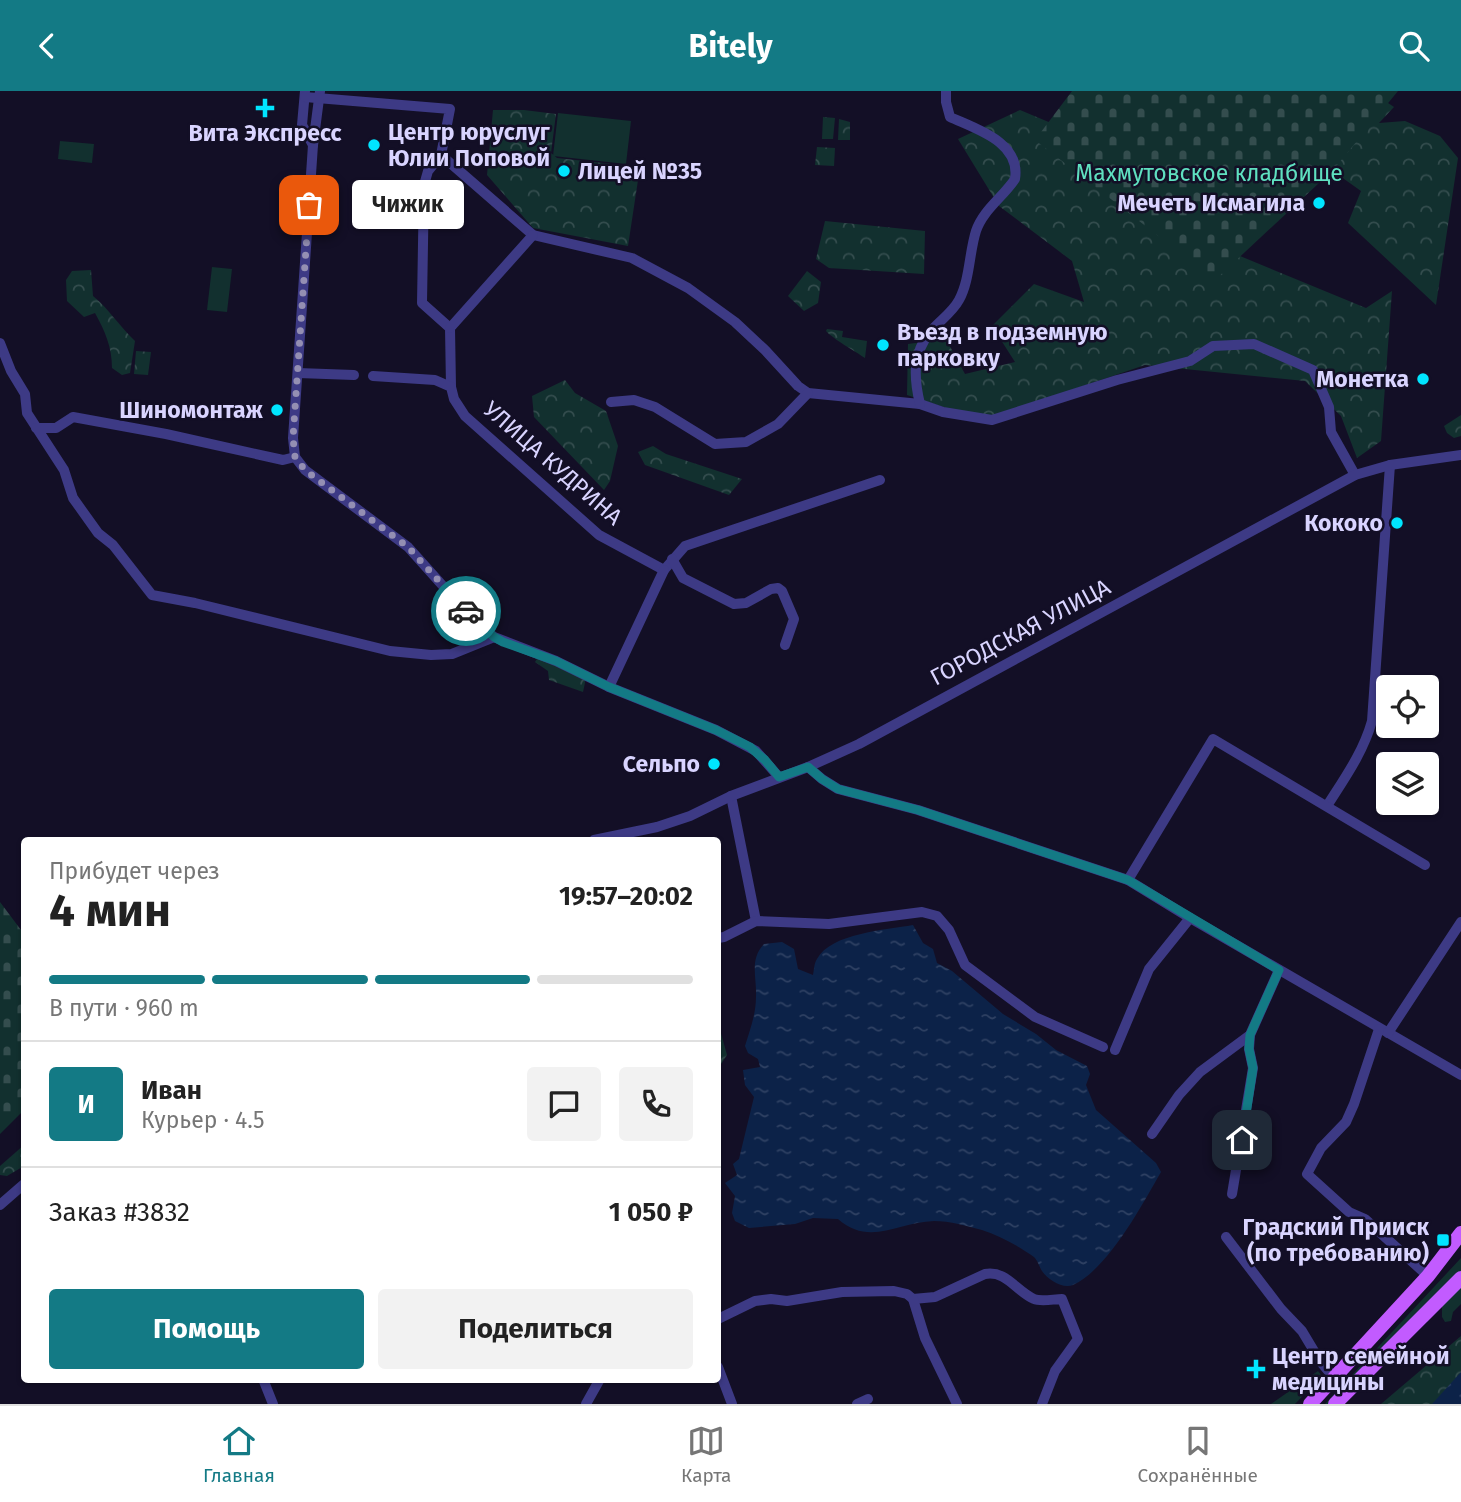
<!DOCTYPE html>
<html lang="ru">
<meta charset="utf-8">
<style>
body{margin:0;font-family:"Fira Sans",sans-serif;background:#f2f2f2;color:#222;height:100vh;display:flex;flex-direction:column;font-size:26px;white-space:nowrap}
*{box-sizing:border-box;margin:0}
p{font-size:23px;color:#767676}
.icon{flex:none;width:38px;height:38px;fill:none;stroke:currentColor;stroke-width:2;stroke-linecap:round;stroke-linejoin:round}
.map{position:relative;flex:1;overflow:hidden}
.sheet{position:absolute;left:21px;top:746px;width:700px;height:546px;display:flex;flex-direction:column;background:#fff;border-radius:7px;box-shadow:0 2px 5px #0004}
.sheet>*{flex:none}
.buttons{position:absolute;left:1376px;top:584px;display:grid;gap:14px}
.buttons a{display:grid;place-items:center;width:63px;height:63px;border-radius:7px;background:#fff;box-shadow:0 2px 5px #0004;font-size:35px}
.pin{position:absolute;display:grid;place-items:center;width:60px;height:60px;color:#fff;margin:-30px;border-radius:14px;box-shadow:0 4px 10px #0006}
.courier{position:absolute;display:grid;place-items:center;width:70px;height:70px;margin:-35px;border:5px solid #137a85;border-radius:50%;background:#fff;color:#222;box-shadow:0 2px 9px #0007}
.bubble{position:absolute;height:49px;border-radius:7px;background:#fff;box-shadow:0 2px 5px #0004;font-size:23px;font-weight:700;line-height:49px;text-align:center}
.head em{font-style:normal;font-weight:700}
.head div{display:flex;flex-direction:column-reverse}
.head{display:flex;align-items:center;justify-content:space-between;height:119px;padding:0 28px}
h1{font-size:46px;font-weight:700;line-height:52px}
.bar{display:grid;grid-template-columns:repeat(4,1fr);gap:10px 7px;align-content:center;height:84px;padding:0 28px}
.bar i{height:9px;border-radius:5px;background:#e0e0e0}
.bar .active{background:#137a85}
.bar p{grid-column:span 4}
.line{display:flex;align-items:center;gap:18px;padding:0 28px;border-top:2px solid #e0e0e0}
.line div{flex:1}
.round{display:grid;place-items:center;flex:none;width:74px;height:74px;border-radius:7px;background:#f2f2f2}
.button{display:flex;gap:14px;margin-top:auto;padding:14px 28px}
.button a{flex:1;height:80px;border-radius:7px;background:#137a85;color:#fff;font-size:28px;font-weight:700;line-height:80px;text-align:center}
.button a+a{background:#f2f2f2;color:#222}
header{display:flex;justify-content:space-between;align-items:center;height:91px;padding:0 28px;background:#137a85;color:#fff;font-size:32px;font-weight:700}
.tabs{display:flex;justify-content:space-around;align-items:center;height:98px;border-top:2px solid #e0e0e0;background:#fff;font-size:19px;color:#767676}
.tabs a{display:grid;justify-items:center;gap:4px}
.tabs .active{color:#137a85}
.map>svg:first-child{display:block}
.grass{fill:#12302f}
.forest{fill:url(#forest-crowns)}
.cemetery{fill:url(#cemetery-stones)}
.water{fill:url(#water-ripples)}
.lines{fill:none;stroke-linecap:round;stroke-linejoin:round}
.minor{stroke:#3d3a85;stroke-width:10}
.major{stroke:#c25bff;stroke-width:14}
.done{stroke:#948fb3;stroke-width:7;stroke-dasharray:0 12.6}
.route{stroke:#137a85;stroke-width:9}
.poi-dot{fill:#00e5ff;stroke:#130f26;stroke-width:2.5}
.labels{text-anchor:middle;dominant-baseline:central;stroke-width:5;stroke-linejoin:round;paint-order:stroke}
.poi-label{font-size:23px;font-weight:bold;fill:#d9d4ff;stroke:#130f26;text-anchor:end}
.park-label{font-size:23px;fill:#5fe0c0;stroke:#130f26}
.street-label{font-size:23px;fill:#d9d4ff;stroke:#130f26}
</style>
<header><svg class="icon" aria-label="back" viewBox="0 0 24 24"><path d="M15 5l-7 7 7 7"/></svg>Bitely<svg class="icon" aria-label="search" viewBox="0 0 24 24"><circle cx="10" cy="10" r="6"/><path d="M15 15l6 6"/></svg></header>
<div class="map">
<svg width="1461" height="1313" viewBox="0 0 1461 1313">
<defs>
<pattern id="forest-crowns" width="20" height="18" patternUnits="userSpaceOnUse" patternTransform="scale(1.75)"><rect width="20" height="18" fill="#12302f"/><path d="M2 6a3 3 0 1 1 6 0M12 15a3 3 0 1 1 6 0" fill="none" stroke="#344d4e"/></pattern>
<pattern id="cemetery-stones" width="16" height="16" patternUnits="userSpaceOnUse" patternTransform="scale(1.75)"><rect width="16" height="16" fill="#12302f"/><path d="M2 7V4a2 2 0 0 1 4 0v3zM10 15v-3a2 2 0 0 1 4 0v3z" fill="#344d4e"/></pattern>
<pattern id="water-ripples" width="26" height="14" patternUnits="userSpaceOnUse" patternTransform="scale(1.75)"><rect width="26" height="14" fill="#0c2248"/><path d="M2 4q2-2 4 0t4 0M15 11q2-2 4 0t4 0" fill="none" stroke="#2f4163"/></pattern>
</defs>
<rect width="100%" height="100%" fill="#130f26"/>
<g class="grass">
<path d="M558,22L631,30L626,73L553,65Z"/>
<path d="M60,50L94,53L92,72L58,68Z"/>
<path d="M212,176L232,178L227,221L207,219Z"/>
<path d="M1461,1167V1182L1333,1313H1325Z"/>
<path d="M1461,1195V1213L1453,1221L1451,1230L1445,1231L1442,1226V1214Z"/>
<path d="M1318,1280L1322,1285L1295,1313H1271Z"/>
</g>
<g class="forest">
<path d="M1370,0L1394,16L1379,32L1405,30L1440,45L1458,67L1436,214L1348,132L1361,100L1330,78L1240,165L1366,217L1392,200L1381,350L1357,367L1341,325L1305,290L1145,274L983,329L907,304L908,253L946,248L965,283L1015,271L992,235L1034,193L1084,211L1072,170L999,115L958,48L1020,19L1051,32Z"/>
<path d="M493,19H524L556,23L551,62L557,67L640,76L628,155L533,137L487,84Z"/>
<path d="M823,26L835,27L833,48H822Z"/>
<path d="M839,28L850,31V49H838Z"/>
<path d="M817,56L835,57L834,75L815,74Z"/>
<path d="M825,130L925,140L924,183L829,177L816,168Z"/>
<path d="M91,179L93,205C110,219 119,235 135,250L130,282L122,284L112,277C112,256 105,240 95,222L84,226L67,210L66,189L72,180Z"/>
<path d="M807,180L821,191L818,212L804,220L788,205Z"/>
<path d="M827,238L843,240L842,246L867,250L865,267C855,260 833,248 826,240Z"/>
<path d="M136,260L151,261L148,284L134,283Z"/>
<path d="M565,289L575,302L606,320L618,355L610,390L604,399L534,326L532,305Z"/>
<path d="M1461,324V345L1454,347L1447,342L1444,335Z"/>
<path d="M653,355L666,363L742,388L729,404L645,374L638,361Z"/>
<path d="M538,566L586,587L583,601L549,589L548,580L535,571Z"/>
<path d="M718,932L727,964L718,978Z"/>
<path d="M24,1054V1075L7,1085L0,1084V1075Z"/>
<path d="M1461,1245V1313H1381Z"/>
</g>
<g class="cemetery">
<path d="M1072,0H1398L1334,78L1215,189L1035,49Z"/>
<path d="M0,811L24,843V1021L21,1022L0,1043Z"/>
</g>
<g class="water">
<path d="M913,834L923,852L933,858L937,872L952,880L1003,923L1036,943L1056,959L1087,975L1090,983L1086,994L1096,1019L1156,1072L1161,1081C1142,1114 1108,1178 1073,1194C1063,1198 1048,1189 1042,1180C1039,1175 1038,1170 1034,1166C1019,1155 1000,1145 982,1139C967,1135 950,1130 934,1130C898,1131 870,1156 838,1128L813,1127L795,1133L749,1137L735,1130L732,1122L735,1105L725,1092L737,1084L733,1073L739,1068L754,1006L745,994L743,979L760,976L758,968L748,962L745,955C750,939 756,923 756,906C757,886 749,869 764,853L782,851L794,858L798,878L813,884C814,880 814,872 817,868C831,842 886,839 913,834Z"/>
<path d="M1461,1281V1313H1432Z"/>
</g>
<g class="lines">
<g class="minor">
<path d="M305,0L302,34L313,54"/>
<path d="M320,0L313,54L293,347L295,366L305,379L408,456L469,524L494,546L556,570L609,596L716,639L756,660L779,686"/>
<path d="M305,6L450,18L441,64L533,144L632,167L688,197L735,231L765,259L798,295L808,302L920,313L943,321L992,329L1117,289L1190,270L1213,255L1254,253L1313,279L1329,316L1331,341L1355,384"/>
<path d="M441,64L428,80L424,94L422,212L450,237L451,296"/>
<path d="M450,237L533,144"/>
<path d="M0,252L11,280L25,303L27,322L64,379L73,407L98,442L113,454L152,504L195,512L390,560L431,564L452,563L494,546"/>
<path d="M298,282L354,284"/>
<path d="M373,285L435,289L451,296L454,308L465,325L599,444L664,479L685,455L880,389"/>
<path d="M611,311L634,309L655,316L715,353L746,351L778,333L808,302"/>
<path d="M920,313C914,288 912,263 930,241C939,230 952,222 959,209C970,189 969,162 976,140C983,119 1003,106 1015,88C1021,51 976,38 950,26L946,11V0"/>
<path d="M36,337H56L73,326L166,343L283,369L295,366"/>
<path d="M672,468L683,487L734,513L746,512L771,498L778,497L782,500L794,528L785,554"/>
<path d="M609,596L664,479"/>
<path d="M808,676L822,688L838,698L918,719L1128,789L1190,827L1461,984"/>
<path d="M731,705L756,830"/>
<path d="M1327,715C1344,688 1363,662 1372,630L1390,374"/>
<path d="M594,749L657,736L690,725L731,705L808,676L859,653L1355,384L1390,374L1461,364"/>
<path d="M1128,789L1213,648L1425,774"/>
<path d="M718,847L724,846L756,830L829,833L922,821L937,825L949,839L965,874L1035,926L1103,956"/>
<path d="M1379,938L1354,1013L1346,1031L1321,1057L1307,1083L1349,1121L1365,1128L1428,1185"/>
<path d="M1388,942L1461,831"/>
<path d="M1115,959L1149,878L1190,827"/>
<path d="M1152,1043L1179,1004L1200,981L1250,944L1279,879"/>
<path d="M1232,1103L1253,977L1249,958L1250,944"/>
<path d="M0,1114L24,1093"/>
<path d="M1226,1146L1281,1218L1302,1240L1320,1270L1335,1288"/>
<path d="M913,1208L935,1206L985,1183C1006,1179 1016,1200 1034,1208C1041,1211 1054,1208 1062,1208L1078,1248L1055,1280L1042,1313"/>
<path d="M718,1228L755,1210L771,1208L787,1210L842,1201L894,1200L907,1203L913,1208L925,1247L957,1313"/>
<path d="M718,1276L732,1313"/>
<path d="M263,1288L273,1313"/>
<path d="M586,1313L600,1288"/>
<path d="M857,1313L868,1308"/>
</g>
<g class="major">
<path d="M1310,1313L1428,1185L1461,1142"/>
<path d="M1335,1313L1461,1187"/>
</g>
</g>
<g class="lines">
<path class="done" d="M309,114L293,347L295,366L305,379L408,456L466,520"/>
<path class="route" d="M466,520L494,546L503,551L556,570L609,596L716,639L750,656L765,669L779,686L808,676L822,688L838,698L918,719L1128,789L1279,879L1250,944L1249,958L1253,977L1242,1049"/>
</g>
<g class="poi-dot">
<path d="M261.5 6.5h7v7h7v7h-7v7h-7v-7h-7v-7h7z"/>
<circle cx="374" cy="54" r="7"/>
<circle cx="564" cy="80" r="7"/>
<circle cx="1319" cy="112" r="7"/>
<circle cx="883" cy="254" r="7"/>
<circle cx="1423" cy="288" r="7"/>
<circle cx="277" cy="319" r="7"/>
<circle cx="1397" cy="432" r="7"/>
<circle cx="714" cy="673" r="7"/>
<rect x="1436" y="1142" width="14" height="14" rx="3.5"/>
<path d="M1252.5 1267.5h7v7h7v7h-7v7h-7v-7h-7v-7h7z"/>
</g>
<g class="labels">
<g class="poi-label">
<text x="388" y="41" text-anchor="start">Центр юруслуг<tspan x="388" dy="26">Юлии Поповой</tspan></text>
<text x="265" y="42" text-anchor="middle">Вита Экспресс</text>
<text x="578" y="80" text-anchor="start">Лицей №35</text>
<text x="1305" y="112">Мечеть Исмагила</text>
<text x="897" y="241" text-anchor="start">Въезд в подземную<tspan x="897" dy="26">парковку</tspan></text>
<text x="1409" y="288">Монетка</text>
<text x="263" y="319">Шиномонтаж</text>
<text x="1383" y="432">Кококо</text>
<text x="700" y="673">Сельпо</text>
<text x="1429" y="1136">Градский Прииск<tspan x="1429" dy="26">(по требованию)</tspan></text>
<text x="1272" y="1265" text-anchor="start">Центр семейной<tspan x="1272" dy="26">медицины</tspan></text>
</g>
<g class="park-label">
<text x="1209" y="82">Махмутовское кладбище</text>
</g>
<g class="street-label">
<text transform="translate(553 372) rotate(41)">УЛИЦА КУДРИНА</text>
<text transform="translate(1020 541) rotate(-28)">ГОРОДСКАЯ УЛИЦА</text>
</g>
</g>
</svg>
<div class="buttons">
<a><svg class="icon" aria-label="locate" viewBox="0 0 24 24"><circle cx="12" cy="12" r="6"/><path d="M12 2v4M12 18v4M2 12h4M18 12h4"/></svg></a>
<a><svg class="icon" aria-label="layers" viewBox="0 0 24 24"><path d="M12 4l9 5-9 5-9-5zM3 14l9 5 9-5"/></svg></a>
</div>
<div class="pin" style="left:309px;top:114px;background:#ea580c"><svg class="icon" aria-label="bag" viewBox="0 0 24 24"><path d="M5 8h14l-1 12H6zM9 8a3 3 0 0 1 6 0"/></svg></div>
<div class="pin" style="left:1242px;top:1049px;background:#1f2937"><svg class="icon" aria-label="home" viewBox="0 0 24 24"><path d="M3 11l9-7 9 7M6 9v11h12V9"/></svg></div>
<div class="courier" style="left:466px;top:520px"><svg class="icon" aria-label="car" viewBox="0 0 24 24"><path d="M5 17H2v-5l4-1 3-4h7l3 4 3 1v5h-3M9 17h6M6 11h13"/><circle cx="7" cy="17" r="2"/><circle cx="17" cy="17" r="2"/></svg></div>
<div class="bubble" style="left:352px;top:89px;width:112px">Чижик</div>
<section class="sheet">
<div class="head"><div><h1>4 мин</h1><p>Прибудет через</p></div><em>19:57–20:02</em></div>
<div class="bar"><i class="active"></i><i class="active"></i><i class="active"></i><i></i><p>В пути · 960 m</p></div>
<div class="line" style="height:126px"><b class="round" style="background:#137a85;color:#fff">И</b><div><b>Иван</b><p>Курьер · 4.5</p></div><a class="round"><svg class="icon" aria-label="chat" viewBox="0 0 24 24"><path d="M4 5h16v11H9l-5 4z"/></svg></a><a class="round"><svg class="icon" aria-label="phone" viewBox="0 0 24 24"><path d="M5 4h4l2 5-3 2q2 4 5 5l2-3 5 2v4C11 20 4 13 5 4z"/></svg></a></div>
<div class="line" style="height:91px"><div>Заказ #3832</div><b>1 050 ₽</b></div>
<div class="button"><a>Помощь</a><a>Поделиться</a></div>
</section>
</div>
<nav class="tabs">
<a class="active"><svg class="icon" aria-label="home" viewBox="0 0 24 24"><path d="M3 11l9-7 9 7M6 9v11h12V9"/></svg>Главная</a>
<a><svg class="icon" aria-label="map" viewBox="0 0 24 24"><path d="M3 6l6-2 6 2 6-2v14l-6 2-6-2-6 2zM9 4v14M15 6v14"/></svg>Карта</a>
<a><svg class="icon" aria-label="saved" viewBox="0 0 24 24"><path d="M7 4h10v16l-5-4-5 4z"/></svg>Сохранённые</a>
</nav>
